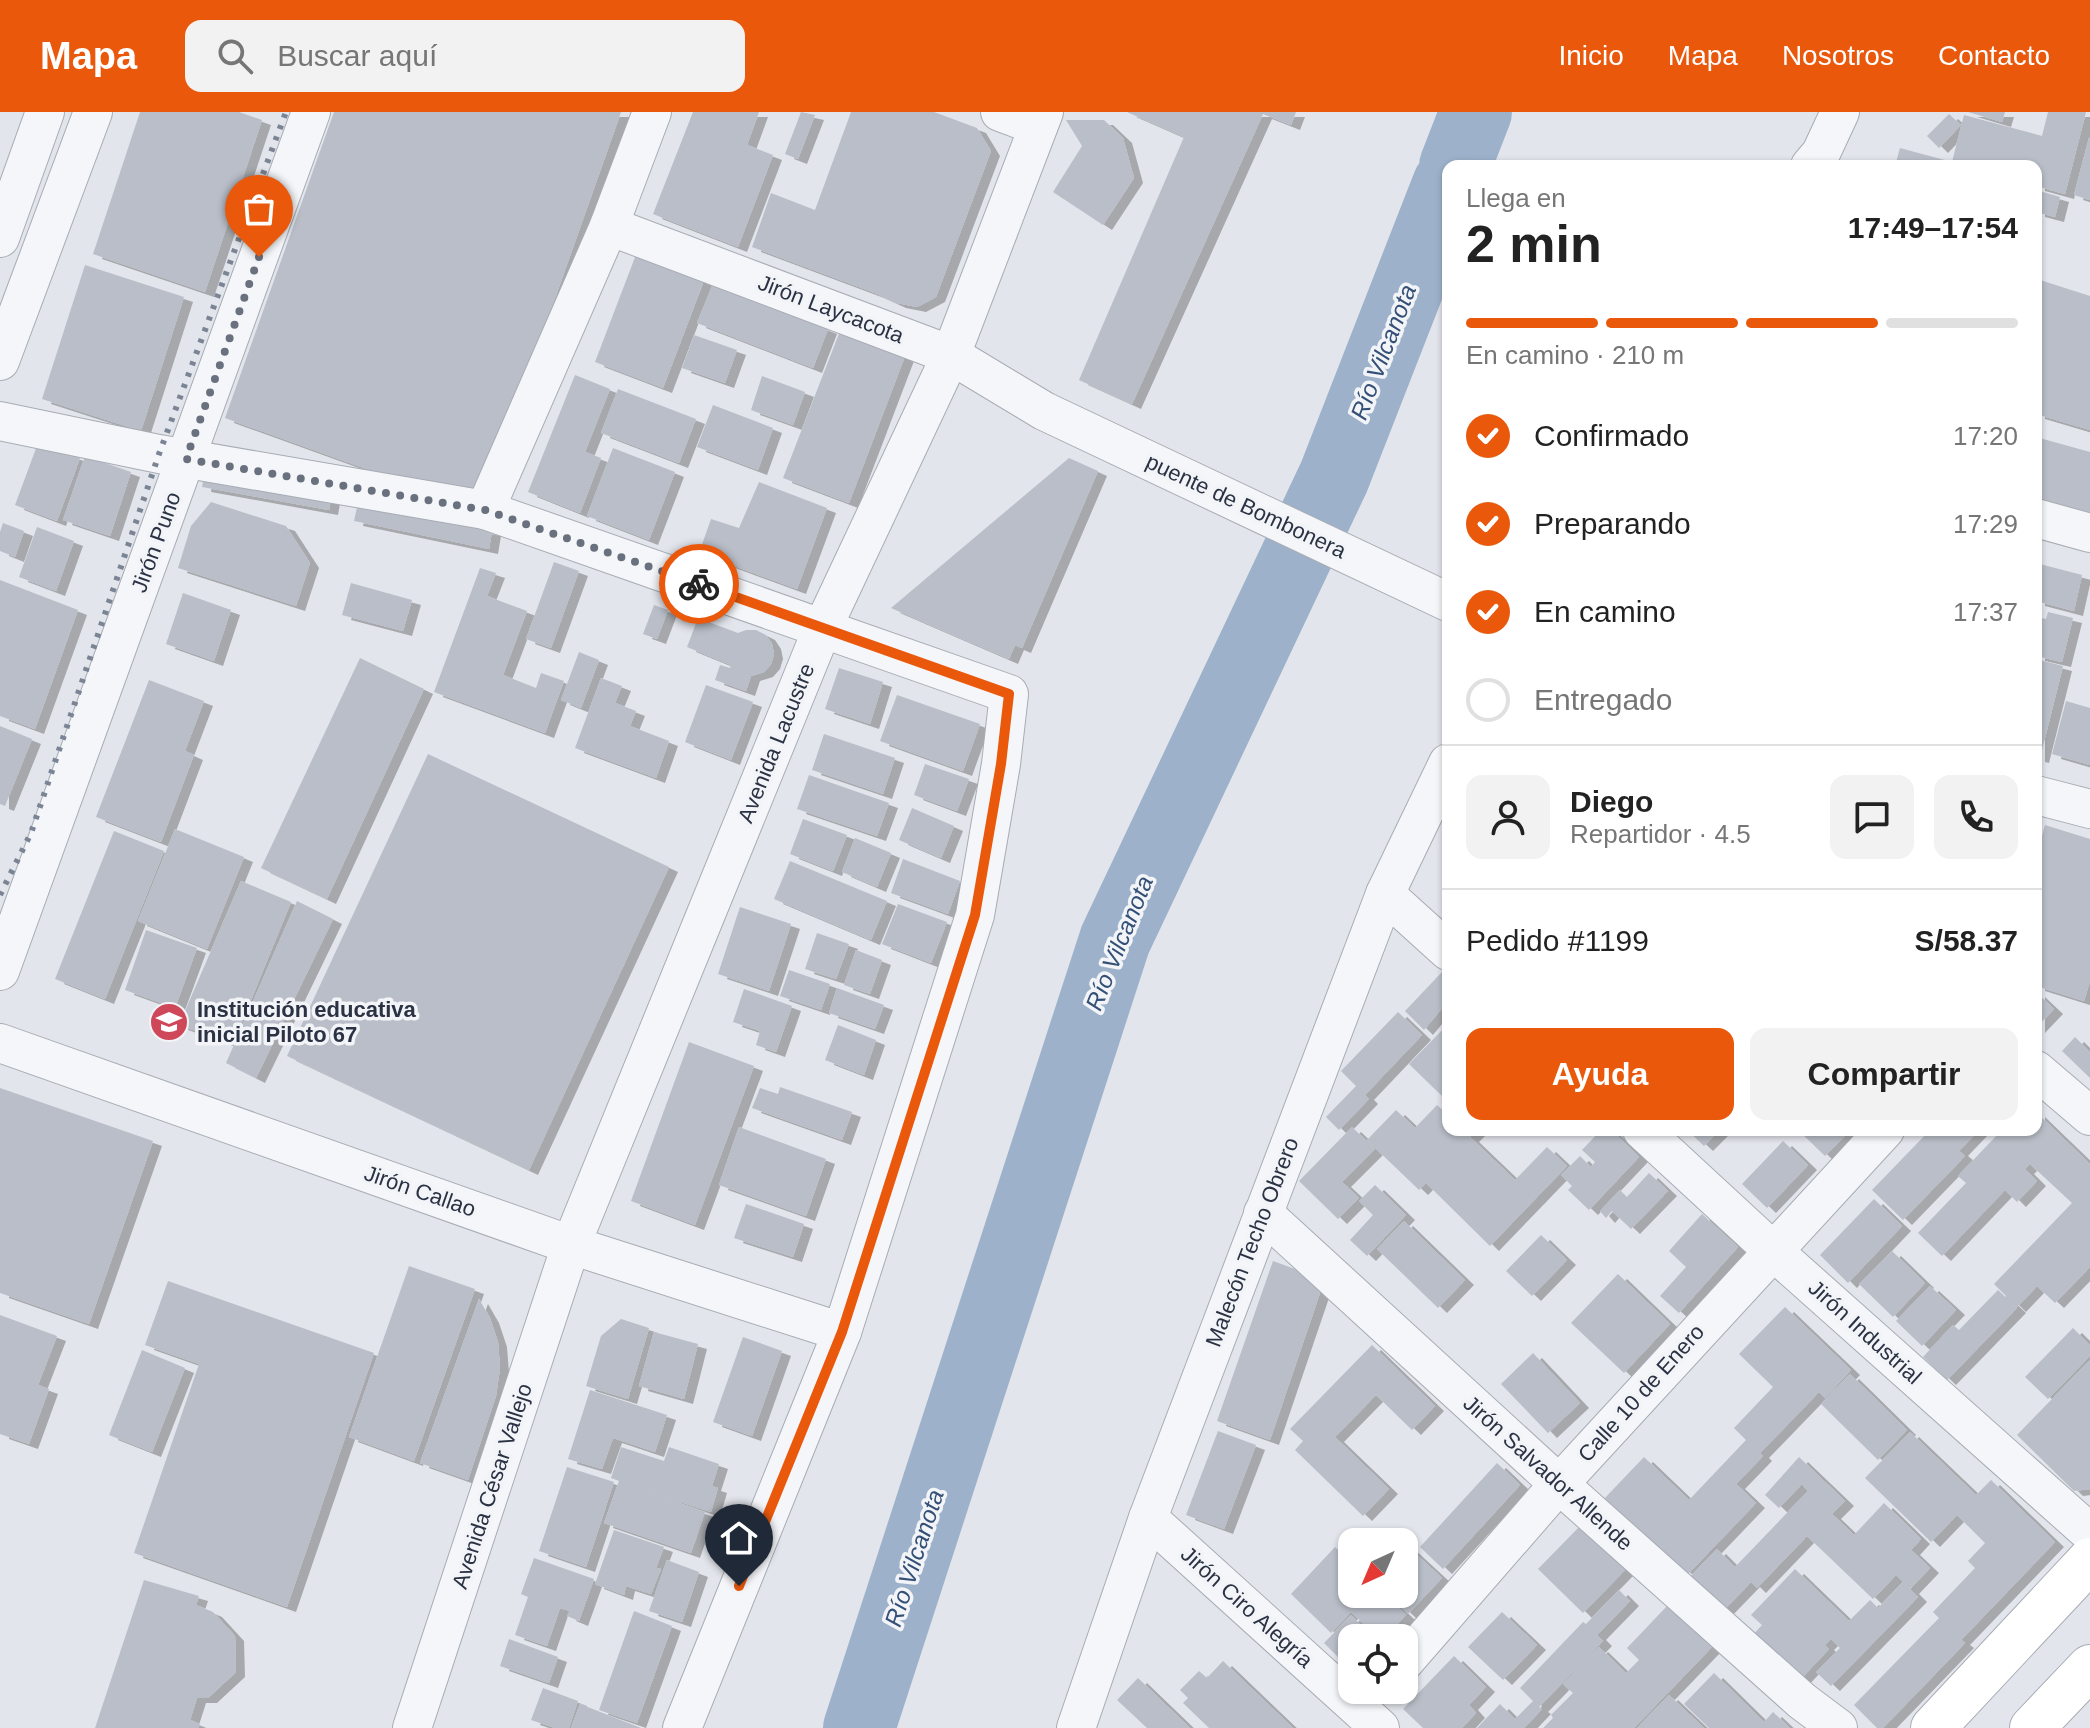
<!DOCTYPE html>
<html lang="es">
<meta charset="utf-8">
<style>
body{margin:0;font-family:Helvetica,sans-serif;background:#f2f2f2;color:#222;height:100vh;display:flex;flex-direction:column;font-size:30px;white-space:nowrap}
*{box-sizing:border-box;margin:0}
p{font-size:26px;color:#767676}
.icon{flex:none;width:44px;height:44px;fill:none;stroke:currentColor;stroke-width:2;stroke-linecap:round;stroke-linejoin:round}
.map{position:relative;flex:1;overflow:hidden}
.side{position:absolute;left:1442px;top:48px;width:600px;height:976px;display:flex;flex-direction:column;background:#fff;border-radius:16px;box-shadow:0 2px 6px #0004}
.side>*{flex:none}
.needle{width:52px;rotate:224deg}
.tools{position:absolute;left:1338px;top:1416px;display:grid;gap:16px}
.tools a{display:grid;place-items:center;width:80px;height:80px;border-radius:16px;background:#fff;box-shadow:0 2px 6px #0004;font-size:40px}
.pin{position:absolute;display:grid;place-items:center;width:68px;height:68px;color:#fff;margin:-82px -34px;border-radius:50% 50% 50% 0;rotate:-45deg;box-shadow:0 0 8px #0007}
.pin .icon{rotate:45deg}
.courier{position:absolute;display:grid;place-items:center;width:80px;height:80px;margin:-40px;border:6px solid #ea580c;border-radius:50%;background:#fff;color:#222;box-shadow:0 2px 10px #0007}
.summary em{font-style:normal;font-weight:600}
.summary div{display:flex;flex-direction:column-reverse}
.summary{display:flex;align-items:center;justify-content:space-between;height:136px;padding:0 24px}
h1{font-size:52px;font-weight:600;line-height:60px}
.bar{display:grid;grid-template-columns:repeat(4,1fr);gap:12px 8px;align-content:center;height:96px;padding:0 24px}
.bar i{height:10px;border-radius:6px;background:#e0e0e0}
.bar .active{background:#ea580c}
.bar p{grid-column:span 4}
.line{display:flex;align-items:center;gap:20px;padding:0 24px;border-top:2px solid #e0e0e0}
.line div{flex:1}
.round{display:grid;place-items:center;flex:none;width:84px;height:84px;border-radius:16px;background:#f2f2f2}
ol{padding:0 24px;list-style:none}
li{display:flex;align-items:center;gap:24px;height:88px}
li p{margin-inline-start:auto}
li .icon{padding:8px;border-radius:50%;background:#ea580c;color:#fff;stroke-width:4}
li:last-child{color:#767676}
li i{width:44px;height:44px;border:4px solid #e0e0e0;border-radius:50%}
.primary-button{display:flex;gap:16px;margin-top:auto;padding:16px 24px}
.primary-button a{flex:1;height:92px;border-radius:16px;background:#ea580c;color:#fff;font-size:32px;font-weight:600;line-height:92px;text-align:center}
.primary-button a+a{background:#f2f2f2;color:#222}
header{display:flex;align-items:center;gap:48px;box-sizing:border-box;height:112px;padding:0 40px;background:#ea580c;color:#fff}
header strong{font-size:38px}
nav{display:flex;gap:44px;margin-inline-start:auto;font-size:28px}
.search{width:560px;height:72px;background:#f2f2f2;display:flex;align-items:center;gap:20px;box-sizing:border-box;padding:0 28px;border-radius:16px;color:#767676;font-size:30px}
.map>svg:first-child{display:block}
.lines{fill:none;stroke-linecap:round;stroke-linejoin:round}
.river{stroke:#9db2ca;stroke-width:72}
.building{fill:#b9bec8;filter:url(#shadow)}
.street-casing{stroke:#a7acb5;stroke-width:40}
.secondary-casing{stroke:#a7acb5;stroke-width:46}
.street{stroke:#f5f6f9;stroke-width:38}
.secondary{stroke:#fff;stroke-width:44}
.rail{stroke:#7b8494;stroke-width:6;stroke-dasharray:4 8;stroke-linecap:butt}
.done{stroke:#6a717e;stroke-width:8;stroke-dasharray:0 14.4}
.route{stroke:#ea580c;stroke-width:10}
.labels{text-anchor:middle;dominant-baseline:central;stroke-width:7;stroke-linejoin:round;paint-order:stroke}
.street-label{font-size:22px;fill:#2a3243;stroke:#f2f4f8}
.poi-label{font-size:22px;font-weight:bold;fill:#2a3243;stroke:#f2f4f8;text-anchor:start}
.water-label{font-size:24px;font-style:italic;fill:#345077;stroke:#f2f4f8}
</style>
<header>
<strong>Mapa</strong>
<div class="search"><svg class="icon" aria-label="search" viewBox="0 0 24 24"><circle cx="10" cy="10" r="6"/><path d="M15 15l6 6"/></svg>Buscar aquí</div>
<nav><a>Inicio</a><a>Mapa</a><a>Nosotros</a><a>Contacto</a></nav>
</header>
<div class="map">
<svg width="2090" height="1616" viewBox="0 0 2090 1616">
<defs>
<filter id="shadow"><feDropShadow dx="9" dy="5" stdDeviation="0" flood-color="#0004"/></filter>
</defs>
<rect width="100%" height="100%" fill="#e2e5eb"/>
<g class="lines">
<g class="river">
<path d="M1455,54L1476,0"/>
<path d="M859,1616L1115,828L1334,365L1448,73"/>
</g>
</g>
<g class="building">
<path d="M140,0H239L262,8L205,180L93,142Z"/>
<path d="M334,0H621L480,398L225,306Z"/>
<path d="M693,0H759L747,33L773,43L738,135L653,102Z"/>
<path d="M801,0L815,3L798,47L785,42Z"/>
<path d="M851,0H934L977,16L991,39L936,185L917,195L897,191L875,181L752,135L771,81L815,98Z"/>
<path d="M1127,0H1296L1291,13L1263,2L1132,292L1079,268L1184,25Z"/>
<path d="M1968,0H2005L2002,10Z"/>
<path d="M2048,0H2086L2065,82L2036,74V54H1895L1900,36L1952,50L1964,3L2042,24Z"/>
<path d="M1949,2L1961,13L1939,36L1927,24Z"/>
<path d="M1066,8H1104L1123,26L1134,66L1103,113L1053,80L1082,34Z"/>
<path d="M2089,26H2090V88L2074,83Z"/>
<path d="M2036,78L2060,85L2055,105L2036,100Z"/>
<path d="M637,140L705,166L663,276L595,250Z"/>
<path d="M85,153L184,185L141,319L42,287Z"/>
<path d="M2040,168L2090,184V318L2036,302V181Z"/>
<path d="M713,172L828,217L813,256L697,211Z"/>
<path d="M840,219L905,244L849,391L783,366Z"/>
<path d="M694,223L737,238L725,271L682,256Z"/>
<path d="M575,263L610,277L585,340L601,346L580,401L528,380Z"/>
<path d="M762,264L805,280L793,313L751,298Z"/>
<path d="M618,277L696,307L679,351L601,321Z"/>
<path d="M713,293L773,316L758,358L697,335Z"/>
<path d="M2036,325L2090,340V404L2036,389Z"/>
<path d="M38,331L80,346L57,409L15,393Z"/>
<path d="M613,336L675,360L649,428L587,404Z"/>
<path d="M85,344L131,360L110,424L63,408Z"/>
<path d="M1069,346L1098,359L1022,536L1015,533L1009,547L891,496Z"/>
<path d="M205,358L332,381L329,398L202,375Z"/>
<path d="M759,370L827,396L797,477L699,441L711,407L739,416Z"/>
<path d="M211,390L286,414L310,451L296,494L178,456L191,414Z"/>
<path d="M358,391L492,419L489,437L354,409Z"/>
<path d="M3,411L24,419L15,445L0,439V420Z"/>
<path d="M37,415L74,429L56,479L19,465Z"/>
<path d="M554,450L579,459L551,536L526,527Z"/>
<path d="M2036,451L2082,463L2074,499L2036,489Z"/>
<path d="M480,456L496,461L487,484L527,499L503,563L536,576L541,561L564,569L545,621L434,580Z"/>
<path d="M0,468L78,498L35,617L0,604Z"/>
<path d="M351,471L412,488L403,519L342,503Z"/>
<path d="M183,481L231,498L214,549L166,532Z"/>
<path d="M654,493L668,498L657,527L643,522Z"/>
<path d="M2048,500L2073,506L2062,550L2036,544V505L2046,507Z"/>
<path d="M698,506L738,521L746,518H756L766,523L772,532L774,542L771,552L764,560L751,564L746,579L715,568L720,553L730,556L731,553L687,535Z"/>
<path d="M579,540L599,548L581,596L561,588Z"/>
<path d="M360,546L424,577L327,787L261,756Z"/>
<path d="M2036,547L2063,554L2040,646L2036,645Z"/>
<path d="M839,556L883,570L870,612L825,597Z"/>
<path d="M601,566L622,574L615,591L636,599L630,614L669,629L656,666L575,636Z"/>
<path d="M149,568L204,589L185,639L194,643L161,730L96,705Z"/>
<path d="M706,573L753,590L731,648L685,630Z"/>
<path d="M897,583L980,612L963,659L880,629Z"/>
<path d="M2066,589L2090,596V653L2052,642Z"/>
<path d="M0,614L32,627L5,694L0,692Z"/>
<path d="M824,622L895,646L883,682L812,658Z"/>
<path d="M428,642L669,755L529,1058L287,944Z"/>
<path d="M925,652L969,667L957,699L914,683Z"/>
<path d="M809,663L889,691L877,724L797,697Z"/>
<path d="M912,696L954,714L941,746L899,728Z"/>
<path d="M803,707L847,723L833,759L790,742Z"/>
<path d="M2045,713L2090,727V869L2084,889L2036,874V854L2039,843L2036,842V745Z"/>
<path d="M175,717L244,745L207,837L138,809Z"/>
<path d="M114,719L164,739L105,887L55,867Z"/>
<path d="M855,726L891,741L877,775L842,760Z"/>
<path d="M903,747L960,769L948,802L891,781Z"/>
<path d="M790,749L887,789L871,828L774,787Z"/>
<path d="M241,769L291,790L233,932L179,913Z"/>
<path d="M297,789L333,807L256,966L226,951Z"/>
<path d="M898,792L947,810L931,851L882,832Z"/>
<path d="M740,795L791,812L769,879L718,862Z"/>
<path d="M146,818L197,836L175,896L125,878Z"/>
<path d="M817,821L849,832L836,867L805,857Z"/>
<path d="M856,838L882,848L870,882L844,873Z"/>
<path d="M789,858L830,872L821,898L780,884Z"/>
<path d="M1442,860L1448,866V889L1424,918L1405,899Z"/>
<path d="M837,876L884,893L875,917L829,901Z"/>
<path d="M744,877L792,894L776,940L756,933L760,919L733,910Z"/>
<path d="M2036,880L2054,897L2036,916Z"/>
<path d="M1398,900L1422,923L1365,983L1369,987L1339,1018L1326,1005L1356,974L1341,959Z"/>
<path d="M1448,912V979L1443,985L1409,952Z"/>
<path d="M838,913L876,928L864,963L825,948Z"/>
<path d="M2075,925L2090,940V966L2062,939Z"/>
<path d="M689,930L754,954L695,1113L631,1089Z"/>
<path d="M780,975L852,1000L842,1028L752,996L760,976L778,982Z"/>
<path d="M0,976L153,1029L89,1212L0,1181Z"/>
<path d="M1437,993L1448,1003V1018H1477L1470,1025L1515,1068L1547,1035L1567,1054L1490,1134L1426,1071L1419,1078L1367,1028L1396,998L1415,1016Z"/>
<path d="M2036,1000L2090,1052V1155L2055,1191L2037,1174L2017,1195L1994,1172L2072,1091L2030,1052L2025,1057L2037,1069L2017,1090L2005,1078L1942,1144L1918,1121L1966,1071L1958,1064L1999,1021L1995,1018H2036Z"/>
<path d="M739,1015L826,1047L806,1104L719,1073Z"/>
<path d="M1352,1015L1375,1037L1342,1070L1359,1086L1338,1107L1299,1069Z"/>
<path d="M1601,1018H1611L1639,1045L1589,1098L1568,1078L1572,1074L1561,1063L1580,1044L1591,1055L1595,1050L1582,1038Z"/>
<path d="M1687,1018H1720L1704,1034Z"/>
<path d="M1798,1018H1851L1825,1044Z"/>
<path d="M1930,1018H1979L1959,1039L1965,1044L1903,1108L1872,1078Z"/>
<path d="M1783,1029L1808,1053L1767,1096L1742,1072Z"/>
<path d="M1649,1061L1668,1079L1631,1117L1612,1099L1606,1106L1600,1099L1620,1078L1627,1085Z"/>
<path d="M1375,1073L1406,1103L1367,1144L1350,1128L1373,1103L1359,1089Z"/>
<path d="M1874,1087L1902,1114L1848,1171L1820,1143Z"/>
<path d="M746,1092L804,1112L793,1145L734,1126Z"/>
<path d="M1702,1102L1738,1135L1679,1201L1660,1184L1686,1155L1669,1139Z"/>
<path d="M1404,1109L1465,1168L1438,1196L1377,1137Z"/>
<path d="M1541,1123L1567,1148L1532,1184L1506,1159Z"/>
<path d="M1892,1139L1925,1171L1893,1205L1859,1172Z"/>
<path d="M1273,1149L1303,1160L1321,1178L1270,1328L1217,1309Z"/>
<path d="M409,1154L475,1177L414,1349L349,1325Z"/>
<path d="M1618,1162L1670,1212L1624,1261L1571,1211Z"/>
<path d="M168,1169L374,1241L287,1495L134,1441L199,1252L145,1233Z"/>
<path d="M1930,1174L1956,1198L1922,1234L1896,1209Z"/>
<path d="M1998,1178L2017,1196L1947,1268L1923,1245L1953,1213L1959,1218Z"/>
<path d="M479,1187L490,1206L498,1230L500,1256L496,1284L468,1368L420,1351Z"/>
<path d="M1785,1195L1851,1258L1825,1286L1819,1280L1760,1341L1763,1344L1736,1372L1756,1391L1688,1462L1671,1446L1667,1450L1603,1388L1644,1345L1689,1388L1746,1328L1734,1316L1773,1275L1739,1242Z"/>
<path d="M0,1203L57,1224L38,1273L49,1277L29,1332L0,1322Z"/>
<path d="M621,1207L649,1216L628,1287L586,1274L601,1224Z"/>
<path d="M2073,1216L2090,1233V1244L2048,1287L2025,1265Z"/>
<path d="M654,1220L698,1232L684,1287L639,1274Z"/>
<path d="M743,1225L782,1239L752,1324L713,1310Z"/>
<path d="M1372,1233L1435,1294L1412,1318L1376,1283L1335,1325L1389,1377L1363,1404L1295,1338L1303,1329L1290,1317Z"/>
<path d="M142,1238L185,1256L152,1340L109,1323Z"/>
<path d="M1533,1241L1580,1291L1548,1321L1501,1272Z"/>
<path d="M2090,1248V1377L2074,1379L2017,1323Z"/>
<path d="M1850,1262L1907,1318L1878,1348L1821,1292Z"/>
<path d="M590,1278L667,1303L655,1340L613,1326L602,1357L568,1347Z"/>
<path d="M1218,1319L1256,1333L1224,1417L1186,1403Z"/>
<path d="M1910,1320L1976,1383L1991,1368L2055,1430L1961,1528L1965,1531L1883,1616H1877L1854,1593L1939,1506L1933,1500L1975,1456L1968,1449L1985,1431L1957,1403L1931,1430L1865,1366Z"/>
<path d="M621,1335L664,1349L669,1335L719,1352L712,1374L718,1376L711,1400L634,1375L705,1400L691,1441L604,1411L619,1369L611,1366Z"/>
<path d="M1799,1345L1845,1389L1832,1402L1854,1423L1884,1391L1921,1427L1911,1438L1930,1456L1910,1477L1918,1485L1831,1574L1816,1560L1840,1536L1831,1527L1825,1533L1829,1537L1796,1572L1749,1527L1762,1513L1751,1503L1795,1457L1849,1509L1870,1488L1878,1496L1903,1470L1896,1463L1873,1487L1807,1424L1757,1476L1751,1470L1720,1502L1686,1469L1717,1437L1735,1455L1808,1379L1802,1372L1779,1396L1765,1383Z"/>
<path d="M1497,1351L1520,1373L1443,1457L1420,1435Z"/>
<path d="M567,1355L614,1370L586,1455L539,1439Z"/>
<path d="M1580,1414L1625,1458L1583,1501L1538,1457Z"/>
<path d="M614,1418L664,1435L656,1456L661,1457L651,1482L626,1474L624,1483L595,1472Z"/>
<path d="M1404,1431L1442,1466L1408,1502L1387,1482H1404Z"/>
<path d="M1335,1435L1352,1452V1482H1384L1406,1503L1384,1526H1379L1351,1500L1331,1521L1291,1482Z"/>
<path d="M534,1446L594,1467L579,1509L567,1504L570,1499L560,1496L547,1534L515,1523L528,1485L521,1482Z"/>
<path d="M667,1448L699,1460L682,1510L649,1499Z"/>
<path d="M144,1468L199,1484L196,1493L213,1500L235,1524L236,1560L208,1586H197L190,1608L200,1612L198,1616H95Z"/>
<path d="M1619,1478L1630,1489L1597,1523L1603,1529L1539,1595L1542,1597L1524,1616H1477L1500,1592L1515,1607L1533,1589L1520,1576L1583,1510L1586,1512Z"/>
<path d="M1668,1493L1712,1535L1634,1616H1543L1553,1606L1551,1603L1573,1581L1563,1572L1599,1535L1626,1561L1639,1548L1627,1536Z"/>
<path d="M634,1499L672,1514L637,1611L599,1598Z"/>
<path d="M1502,1500L1537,1533L1503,1568L1468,1535Z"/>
<path d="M1351,1503L1374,1526H1352V1547L1348,1543L1342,1549L1324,1531Z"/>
<path d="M509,1527L558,1545L549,1571L500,1554Z"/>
<path d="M1454,1544L1486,1575L1469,1593L1476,1601L1462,1616H1423L1403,1597Z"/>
<path d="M1223,1549L1293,1616H1209L1183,1591L1188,1586L1180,1578L1199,1559L1207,1566Z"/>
<path d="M1714,1561L1764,1610L1773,1600L1790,1616H1709L1684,1592Z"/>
<path d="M1138,1566L1190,1616H1147L1117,1588Z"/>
<path d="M543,1576L578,1589L569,1616H555L531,1608Z"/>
<path d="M1669,1583L1704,1616H1637Z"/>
<path d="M580,1592L641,1616H571Z"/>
</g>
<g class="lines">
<defs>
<g id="street">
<path d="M1000,0L1038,14"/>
<path d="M1810,54L1821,41L1840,0"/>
<path d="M609,114L951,243L1044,299L1448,490"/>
<path d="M0,126L45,0"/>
<path d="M0,249L93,0"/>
<path d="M0,309L159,342L485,398L1009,582L1001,652L975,803L842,1220L682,1616"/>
<path d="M485,398L609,114L652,0"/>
<path d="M2036,406L2090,421"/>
<path d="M2036,683L2090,697"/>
<path d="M1385,782L1448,839"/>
<path d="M0,859L311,0"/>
<path d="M0,931L571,1133L842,1220"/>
<path d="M2036,958L2090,1004"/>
<path d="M1642,1018L1772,1138L2090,1421"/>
<path d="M1263,1101L1559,1372L1802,1589L1838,1616"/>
<path d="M1148,1406L1380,1616"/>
<path d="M1404,1550L1559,1372L1885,1018"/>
<path d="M412,1616L571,1133L823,515L951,243L1044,0"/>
<path d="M1076,1616L1148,1406L1385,782L1448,651"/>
</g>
<g id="secondary">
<path d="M1933,1616L2090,1448"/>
<path d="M2032,1616L2090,1555"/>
</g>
</defs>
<use href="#street" class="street-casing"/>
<use href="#secondary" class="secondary-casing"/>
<use href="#street" class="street"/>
<use href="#secondary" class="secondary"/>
<path class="rail" d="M0,783L31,721L159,342L286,0"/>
</g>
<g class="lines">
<path class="done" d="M259,145L186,347L485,398L699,472"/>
<path class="route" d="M699,472L1009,582L1001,652L975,803L842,1220L739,1474"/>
</g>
<defs>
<symbol id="school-disc" viewBox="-11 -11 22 22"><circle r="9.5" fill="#cf4859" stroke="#f2f4f8"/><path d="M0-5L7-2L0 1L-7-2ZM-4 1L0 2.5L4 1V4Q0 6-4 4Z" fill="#fff"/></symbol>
</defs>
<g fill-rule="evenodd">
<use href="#school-disc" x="147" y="888" width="44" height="44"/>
</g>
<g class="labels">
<g class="street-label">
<text transform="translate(831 197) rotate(21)">Jirón Laycacota</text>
<text transform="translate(1246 394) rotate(25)">puente de Bombonera</text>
<text transform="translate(156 430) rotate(-70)">Jirón Puno</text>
<text transform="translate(776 631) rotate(-68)">Avenida Lacustre</text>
<text transform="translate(420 1079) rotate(19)">Jirón Callao</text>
<text transform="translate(1252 1130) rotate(-69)">Malecón Techo Obrero</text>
<text transform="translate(1865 1220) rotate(42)">Jirón Industrial</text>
<text transform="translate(1641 1281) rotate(-48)">Calle 10 de Enero</text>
<text transform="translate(1548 1361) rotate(42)">Jirón Salvador Allende</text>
<text transform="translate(492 1374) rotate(-72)">Avenida César Vallejo</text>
<text transform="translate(1247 1495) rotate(42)">Jirón Ciro Alegría</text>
</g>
<g class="poi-label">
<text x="197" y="897">Institución educativa<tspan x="197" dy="25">inicial Piloto 67</tspan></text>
</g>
<g class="water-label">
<text transform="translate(1383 240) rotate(-69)">Río Vilcanota</text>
<text transform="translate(1119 831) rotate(-68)">Río Vilcanota</text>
<text transform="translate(914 1446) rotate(-72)">Río Vilcanota</text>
</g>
</g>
</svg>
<div class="tools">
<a><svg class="needle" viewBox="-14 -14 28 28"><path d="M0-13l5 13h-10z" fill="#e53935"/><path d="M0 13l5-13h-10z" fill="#767676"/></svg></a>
<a><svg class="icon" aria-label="locate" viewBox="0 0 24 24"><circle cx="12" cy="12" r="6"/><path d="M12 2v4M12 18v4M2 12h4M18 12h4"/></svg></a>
</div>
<div class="pin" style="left:259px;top:145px;background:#ea580c"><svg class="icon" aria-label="bag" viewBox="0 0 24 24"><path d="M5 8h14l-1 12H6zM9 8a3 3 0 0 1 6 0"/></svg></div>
<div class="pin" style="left:739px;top:1474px;background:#1f2937"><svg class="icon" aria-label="home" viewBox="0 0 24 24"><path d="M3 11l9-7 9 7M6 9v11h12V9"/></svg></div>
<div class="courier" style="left:699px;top:472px"><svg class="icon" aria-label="bike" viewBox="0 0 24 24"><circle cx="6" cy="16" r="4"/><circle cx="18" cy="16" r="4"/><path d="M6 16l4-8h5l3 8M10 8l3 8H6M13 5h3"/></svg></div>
<section class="side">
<div class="summary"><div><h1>2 min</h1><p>Llega en</p></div><em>17:49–17:54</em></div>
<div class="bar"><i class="active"></i><i class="active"></i><i class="active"></i><i></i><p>En camino · 210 m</p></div>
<ol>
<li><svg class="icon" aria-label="check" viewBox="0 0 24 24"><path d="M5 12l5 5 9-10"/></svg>Confirmado<p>17:20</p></li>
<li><svg class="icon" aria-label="check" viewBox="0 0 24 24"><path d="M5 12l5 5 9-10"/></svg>Preparando<p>17:29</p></li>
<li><svg class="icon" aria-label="check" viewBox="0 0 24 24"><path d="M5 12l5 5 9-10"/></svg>En camino<p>17:37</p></li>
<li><i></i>Entregado</li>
</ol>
<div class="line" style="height:144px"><a class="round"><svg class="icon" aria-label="person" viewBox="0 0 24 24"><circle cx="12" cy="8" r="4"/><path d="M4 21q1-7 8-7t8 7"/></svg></a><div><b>Diego</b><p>Repartidor · 4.5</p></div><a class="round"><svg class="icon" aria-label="chat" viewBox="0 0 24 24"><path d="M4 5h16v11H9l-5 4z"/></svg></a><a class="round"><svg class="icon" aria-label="phone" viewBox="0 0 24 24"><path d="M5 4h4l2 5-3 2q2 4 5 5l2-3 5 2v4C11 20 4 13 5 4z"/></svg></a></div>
<div class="line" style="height:104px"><div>Pedido #1199</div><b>S/58.37</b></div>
<div class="primary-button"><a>Ayuda</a><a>Compartir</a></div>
</section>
</div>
